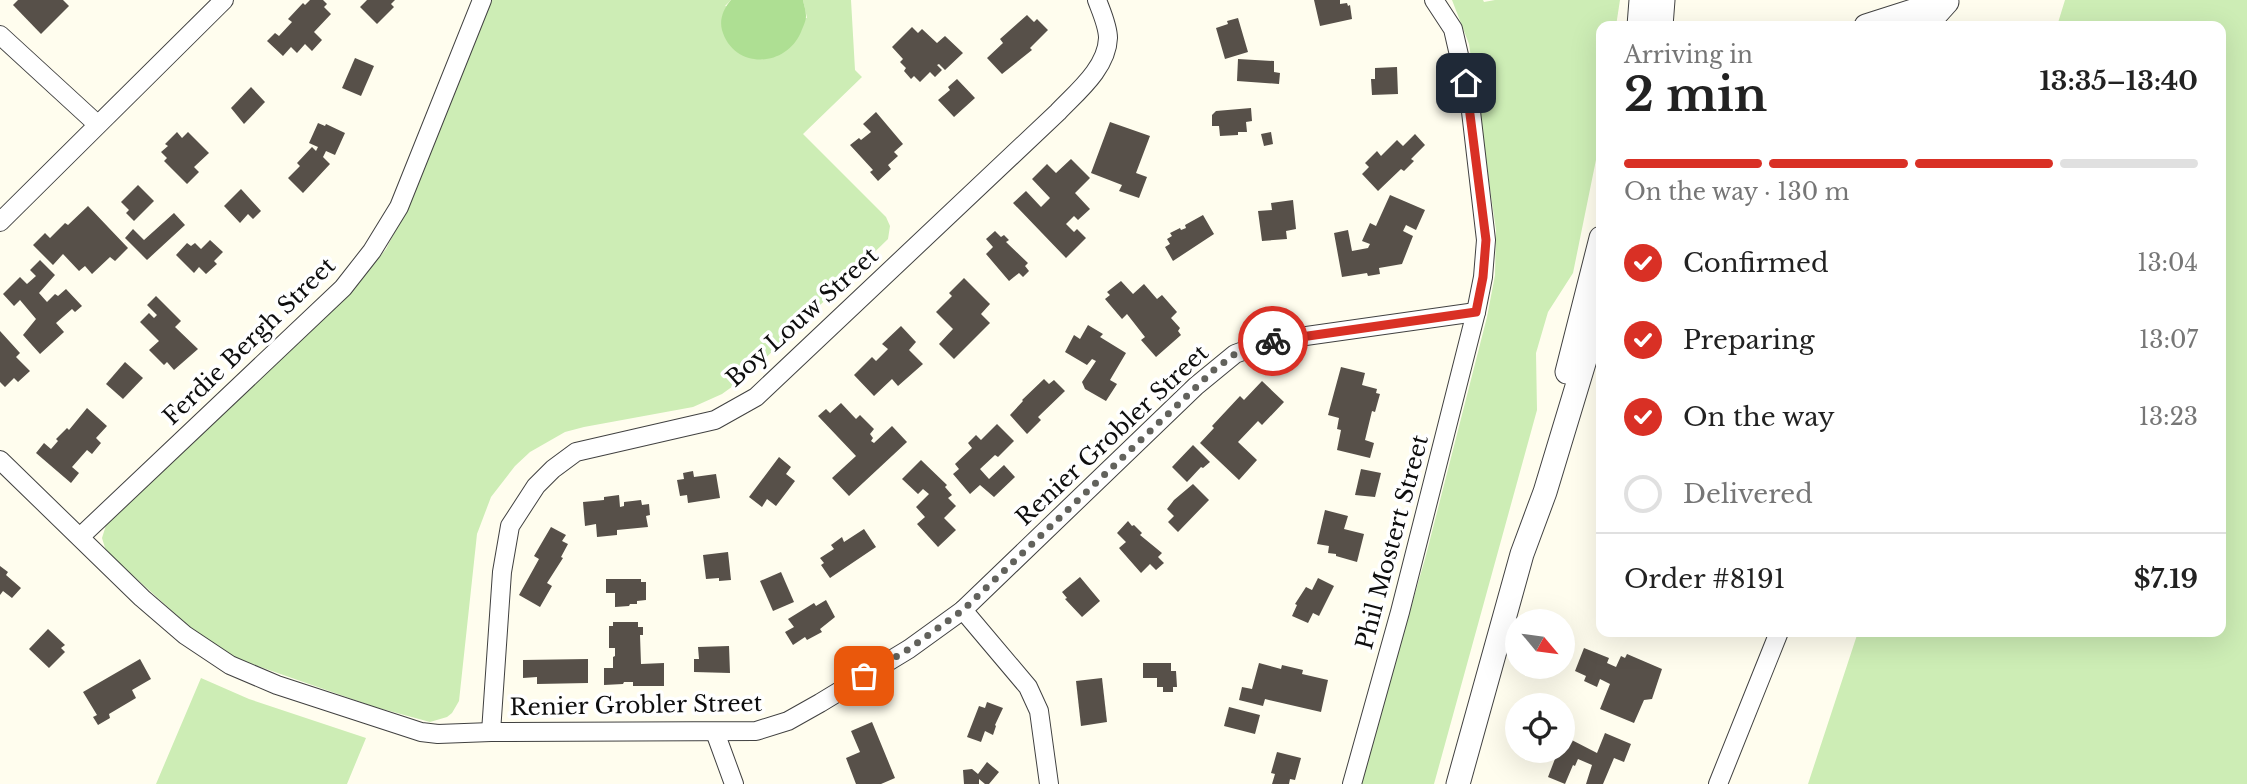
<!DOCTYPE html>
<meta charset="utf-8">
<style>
body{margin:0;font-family:"Libre Baskerville",serif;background:#f2f2f2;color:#222;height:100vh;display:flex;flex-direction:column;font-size:26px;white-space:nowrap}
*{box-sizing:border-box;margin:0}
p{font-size:23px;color:#767676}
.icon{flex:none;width:38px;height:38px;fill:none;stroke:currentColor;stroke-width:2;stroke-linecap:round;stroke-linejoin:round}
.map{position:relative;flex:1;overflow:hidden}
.sheet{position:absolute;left:1596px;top:21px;width:630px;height:616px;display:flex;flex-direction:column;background:#fff;border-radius:14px;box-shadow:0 7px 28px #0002}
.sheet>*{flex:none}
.needle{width:46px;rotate:119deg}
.controls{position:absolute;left:1505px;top:609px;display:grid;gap:14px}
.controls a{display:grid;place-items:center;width:70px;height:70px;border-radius:50%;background:#fff;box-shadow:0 7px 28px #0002;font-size:35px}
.pin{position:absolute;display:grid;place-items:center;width:60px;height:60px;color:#fff;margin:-30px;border-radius:14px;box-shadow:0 4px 10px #0006}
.courier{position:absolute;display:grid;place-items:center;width:70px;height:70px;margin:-35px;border:5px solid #d93025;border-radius:50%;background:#fff;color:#222;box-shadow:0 2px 9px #0007}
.overview em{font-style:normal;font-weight:800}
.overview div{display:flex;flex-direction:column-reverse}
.overview{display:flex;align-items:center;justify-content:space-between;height:119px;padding:0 28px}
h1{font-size:46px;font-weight:800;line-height:52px}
.bar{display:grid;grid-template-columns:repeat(4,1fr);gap:10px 7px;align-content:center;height:84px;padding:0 28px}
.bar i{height:9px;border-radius:5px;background:#e0e0e0}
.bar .selected{background:#d93025}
.bar p{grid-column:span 4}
.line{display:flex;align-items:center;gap:18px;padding:0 28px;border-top:2px solid #e0e0e0}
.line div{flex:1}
ol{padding:0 28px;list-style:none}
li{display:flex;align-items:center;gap:21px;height:77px}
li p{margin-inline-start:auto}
li .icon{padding:7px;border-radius:50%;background:#d93025;color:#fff;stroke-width:4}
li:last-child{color:#767676}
li i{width:38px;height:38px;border:4px solid #e0e0e0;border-radius:50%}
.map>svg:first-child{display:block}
.green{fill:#cdedb5}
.forest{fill:#aedf93}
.building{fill:#575049}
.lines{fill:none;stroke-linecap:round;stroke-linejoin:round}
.minor-casing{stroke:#414141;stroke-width:20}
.tertiary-casing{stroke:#414141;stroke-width:25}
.minor{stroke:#fff;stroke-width:18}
.tertiary{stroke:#fff;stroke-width:23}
.done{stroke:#62625c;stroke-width:7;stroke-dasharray:0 12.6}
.route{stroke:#d93025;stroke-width:9}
.labels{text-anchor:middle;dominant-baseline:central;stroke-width:7;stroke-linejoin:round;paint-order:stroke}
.street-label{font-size:23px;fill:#0e0e0e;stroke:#fff}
</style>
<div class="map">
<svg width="2247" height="784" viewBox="0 0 2247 784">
<rect width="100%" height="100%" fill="#fffdee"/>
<g class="green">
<path d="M492,0H731L725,6L807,18L803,0H851L855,70L862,77L803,134L886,217L890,226L888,239L747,376L722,394L693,407L584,427L565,432L530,452L515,466L491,497L477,534L459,701L452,713L447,717L430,722L375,707L243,661L229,654L193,630L106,551L102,538L107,522L355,287L386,249L414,195Z"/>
<path d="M1452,0H1483L1484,2L1495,0H1620L1616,26H1601V127L1598,150L1573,273L1548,312L1536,353L1537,410L1434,784H1360L1425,559L1487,317L1495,275L1496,230L1469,44Z"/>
<path d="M2065,0H2247V784H1808L1858,632H2221V26H2057Z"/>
<path d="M201,678L249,699L366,738L347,784H156Z"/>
</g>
<path class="forest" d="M731,0H803C804,5 806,11 806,16C806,21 803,27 801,32C785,69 733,69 722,30C719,19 724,8 731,0Z"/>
<g class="building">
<path d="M18,0H63L69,6L41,34L13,5Z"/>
<path d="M310,0H323L327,4L324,7L331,14L314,32L322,40L312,51L305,44L297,53L291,47L283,56L267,41L275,33L279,36L292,22L288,19L303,3L305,5Z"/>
<path d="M367,0H395L391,4L394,7L377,24L360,7Z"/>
<path d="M1314,0H1340V4L1347,3L1348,6L1350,5L1352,19L1320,26Z"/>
<path d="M1027,15L1034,22L1037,19L1048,30L1030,48L1032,50L1002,74L987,58L1003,43L1000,39Z"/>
<path d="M1238,18L1248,52L1225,59L1216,28L1228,24L1227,21Z"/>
<path d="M912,27L918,33L922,29L937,43L945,36L963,53L945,70L939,64L937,65L942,70L935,77L930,72L920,82L914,76L911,79L904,71L906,68L900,62L903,59L892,47Z"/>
<path d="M355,58L374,66L361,96L342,88Z"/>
<path d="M1238,59L1274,61V72L1280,73L1279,84L1237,81Z"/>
<path d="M1397,67L1398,94L1372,95L1371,79H1375V68Z"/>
<path d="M957,79L975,98L954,117L938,100L950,90L948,87Z"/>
<path d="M251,87L265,102L244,124L231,108Z"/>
<path d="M1251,108L1252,121L1246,122L1247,132H1238V135L1220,136L1219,126H1212V115L1216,111Z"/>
<path d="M876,112L903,144L894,152L898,156L888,165L891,169L878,181L870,172L873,170L850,145L859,138L861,140L871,132L863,124Z"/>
<path d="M1110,122L1150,136L1136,173L1147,177L1139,198L1119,191L1122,185L1091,173Z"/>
<path d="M318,123L325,126L326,124L345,133L335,155L326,151L323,157L330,164L303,193L288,178L300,166L297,163L312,147L316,151L318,147L309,143Z"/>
<path d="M177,132L182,138L188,132L209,153L194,167L199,172L187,184L164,161L167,158L161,152L168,146L165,144Z"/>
<path d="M1271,132L1273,144L1264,146L1261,134Z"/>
<path d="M1415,134L1425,145L1411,159L1414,161L1404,171L1401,169L1378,191L1362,174L1369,167L1365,163L1377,151L1381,156L1397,140L1403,146Z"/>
<path d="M1071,159L1090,178L1075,193L1090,209L1078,220L1074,216L1066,224L1074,232L1077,229L1086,238L1066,258L1013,203L1026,191L1041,207L1050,198L1032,179L1047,164L1056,173Z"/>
<path d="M138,185L154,201L134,221L126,213L129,210L121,202Z"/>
<path d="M241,189L261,211L253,219L248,214L240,223L224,206Z"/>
<path d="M1390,195L1425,210L1416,230L1406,225L1403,231L1413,236L1402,264L1379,268L1380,274L1368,276L1367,273L1342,277L1334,233L1348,230L1352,251L1368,248L1370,244L1362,241L1370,223L1376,226Z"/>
<path d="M1293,200L1296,229L1286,231L1287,239L1262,241L1258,211L1272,210L1271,203Z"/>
<path d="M88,206L128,248L115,261L110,257L92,274L85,266L79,271L63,254L53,265L33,245L45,233L50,238L65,223L68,225Z"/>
<path d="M174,213L185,225L147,260L125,238L133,229L144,240Z"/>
<path d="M1203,215L1214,234L1173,261L1165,247L1170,244L1167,239L1172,236L1170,233L1180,228L1181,230L1186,228L1185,225Z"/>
<path d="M995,231L1001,237L1004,235L1009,240L1006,242L1028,263L1025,266L1029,271L1023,277L1019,273L1009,281L986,254L993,247L986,239Z"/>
<path d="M210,240L223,252L214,261L217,264L206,274L199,267L194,273L176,255L187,243L191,246L195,243L201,249Z"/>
<path d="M40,260L55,275L39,293L47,302L55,294L58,296L66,289L82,306L75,312L72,309L56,323L64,332L40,354L23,335L36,319L20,300L14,306L3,294L20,277L27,284L36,276L30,270Z"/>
<path d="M964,278L990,304L981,314L990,323L954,359L939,344L953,329L936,312L952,296L949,293Z"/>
<path d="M1121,281L1133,294L1144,284L1157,299L1162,295L1177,312L1171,318L1180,328L1178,331L1181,335L1156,357L1141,340L1145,337L1127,314L1122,319L1105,299L1110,295L1107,292Z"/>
<path d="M156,296L181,321L175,327L198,349L174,370L167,362L164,365L149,350L159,341L140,322L149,313L154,318L157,315L147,305Z"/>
<path d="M1088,325L1103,334L1100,337L1126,353L1110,380L1117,384L1106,401L1085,389L1082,382L1096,361L1092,359L1087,365L1065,352L1074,335L1080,339Z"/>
<path d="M901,326L916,342L909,350L923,364L898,386L892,379L874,396L854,375L872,357L876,361L888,349L882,344Z"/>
<path d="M0,331L20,353L16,357L30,371L18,382L14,378L5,387L0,382Z"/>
<path d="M125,362L143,378L123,399L106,384Z"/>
<path d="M1341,367L1365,373L1362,385L1377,389L1376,393L1380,394L1375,412L1372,411L1365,440L1374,443L1370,458L1337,450L1341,430L1337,429L1339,418L1328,415Z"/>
<path d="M1044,379L1049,384L1054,380L1065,391L1038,417L1041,420L1027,434L1010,415L1023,401L1022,400Z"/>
<path d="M1262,381L1284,402L1262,425L1258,421L1238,442L1257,460L1239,480L1200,443L1214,428L1212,426L1240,396L1244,400Z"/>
<path d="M841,403L856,419L860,415L874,429L870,434L873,438L871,441L874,443L892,426L907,442L849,496L832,478L856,456L818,416L826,409L830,413Z"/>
<path d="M87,408L107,426L96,438L101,443L92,454L87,450L72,467L79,473L71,483L36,453L44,443L51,449L58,441L56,439L67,428L69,430Z"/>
<path d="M997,424L1014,441L998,457L995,455L980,469L989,479L1004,465L1015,477L994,497L980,485L970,494L953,474L959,469L955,464L972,448L968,443L976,435L981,440Z"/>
<path d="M1193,445L1210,462L1203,468L1201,467L1187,482L1172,467Z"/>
<path d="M779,457L791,467L786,474L795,481L776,506L767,499L762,507L749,497Z"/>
<path d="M921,460L947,485L945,487L952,495L948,498L956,506L944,518L956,530L938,547L917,524L925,517L916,507L929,494L923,489L918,494L902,479Z"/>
<path d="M1361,469L1381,473L1375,497L1355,495Z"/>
<path d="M693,471L694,477L716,474L720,498L688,503L687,495L680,496L677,480L684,479L683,473Z"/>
<path d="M1193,484L1209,500L1178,532L1168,522L1174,516L1167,509L1174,500Z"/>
<path d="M619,495L620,507L624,506V502L641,500L642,505L649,504L650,515L646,516L648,527L617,530V535L597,537L596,524L585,526L583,502L604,500V497Z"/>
<path d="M1325,510L1348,516L1344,529L1364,534L1357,562L1336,556V554L1328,553L1329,546L1317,544Z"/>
<path d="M1128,521L1132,526L1134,525L1142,533L1140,535L1162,553L1158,557L1164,563L1156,570L1150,564L1141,573L1119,548L1126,542L1117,533Z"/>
<path d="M551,527L566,535L562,541L568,544L561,557L563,558L547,583L552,586L540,607L519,595L539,559L534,556Z"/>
<path d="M864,529L876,547L830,578L821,565L824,563L820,558L834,549L831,545L842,537L844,542Z"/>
<path d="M728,552L731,580L719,581V578L706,579L703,555Z"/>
<path d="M0,566L8,572L6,575L21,588L12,598L3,591L0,595Z"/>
<path d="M781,572L794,602L773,611L760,581Z"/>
<path d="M1080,577L1100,601L1082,617L1065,599L1067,598L1062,592Z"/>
<path d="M1318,578L1334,586L1319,616L1313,613L1308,623L1292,616L1297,605L1295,604L1306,587L1312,590Z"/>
<path d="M606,579H641V582H646V600L637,601V604H630L629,606L615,607V593H606Z"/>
<path d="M826,600L835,617L820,629L822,632L807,640L805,637L793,645L785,632L794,627L788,619L814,603L816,606Z"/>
<path d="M613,622H638V627H643V635H640L641,664L664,663V686H633V682H624L623,684L604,685V668H613V657L615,656V648H609V626H613Z"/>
<path d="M48,629L65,645L61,648L65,652L49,668L29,649Z"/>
<path d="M729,646L730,673L694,672V659H699L698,647Z"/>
<path d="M1584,648L1609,658L1607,663L1616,667L1621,656L1625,658L1627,654L1662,669L1652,699L1644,700L1634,723L1600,709L1610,684L1600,679L1597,687L1584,681L1586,676L1575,671Z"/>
<path d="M140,659L151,679L132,690L136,698L109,714L110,718L98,725L93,717L97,715L83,692Z"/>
<path d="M588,659V683L537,684V677L523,678V660Z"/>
<path d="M1143,663H1171V671H1176L1177,687H1173V692H1163V687H1157V678H1143Z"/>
<path d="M1259,663L1281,669L1282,665L1303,670L1302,674L1328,680L1321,712L1265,699L1263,706L1239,700L1242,687L1252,689Z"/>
<path d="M1102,678L1107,722L1081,726L1076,681Z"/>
<path d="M987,702L1003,708L995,725L996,726L993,735L985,731L981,742L967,737L979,706L985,708Z"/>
<path d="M1229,707L1260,715L1255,734L1224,726Z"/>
<path d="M872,722L895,778L881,784H856L846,758L860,752L851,731Z"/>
<path d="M1605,733L1631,744L1624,762L1614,758L1603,784H1586L1592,765L1578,759L1575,766L1573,765L1565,784L1548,777L1558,751H1563L1564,736L1597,753Z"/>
<path d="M1277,752L1301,758L1295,780L1290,779L1289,784H1272L1275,774L1271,773Z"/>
<path d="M987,762L999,772L989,784H985L979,779V784H964L963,770L972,769L978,774Z"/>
</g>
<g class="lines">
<defs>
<g id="minor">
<path d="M0,35L97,124"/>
<path d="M0,222L224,0"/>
<path d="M0,460L142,598L185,635L230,665L277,685L421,732L438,734L491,732L756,731L788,721L820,703L909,649L963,610L1196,386L1235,354L1270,341L1476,312"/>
<path d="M80,537L343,288L372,251L399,207L482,0"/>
<path d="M963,610L1028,687L1039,711L1049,784"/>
<path d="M491,732L502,572L510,526L536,486L553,469L576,452L715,420L756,397L1058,112C1077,92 1107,68 1108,38C1108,26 1101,11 1097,0"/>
<path d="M715,732L734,784"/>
<path d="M1352,784L1400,612L1476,312L1483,277L1486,240L1470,103L1453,29L1434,0"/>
<path d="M1718,784L1779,632"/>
</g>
<g id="tertiary">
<path d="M1639,26L1641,0"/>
<path d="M1661,26L1663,0"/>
<path d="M1866,26L1922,8L1934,0"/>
<path d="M1919,26L1929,22L1947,2"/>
<path d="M1567,372L1601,238"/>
<path d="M1458,784L1522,554L1545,492L1601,307"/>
</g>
</defs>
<use href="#minor" class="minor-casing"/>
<use href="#tertiary" class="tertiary-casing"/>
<use href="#minor" class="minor"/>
<use href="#tertiary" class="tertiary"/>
</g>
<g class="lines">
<path class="done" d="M864,676L909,649L963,610L1214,370L1235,354L1273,341"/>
<path class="route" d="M1273,341L1476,312L1483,277L1486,240L1466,83"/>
</g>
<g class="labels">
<g class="street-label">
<text transform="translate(802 317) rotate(-42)">Boy Louw Street</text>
<text transform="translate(249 341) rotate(-44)">Ferdie Bergh Street</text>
<text transform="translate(1112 435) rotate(-43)">Renier Grobler Street</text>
<text transform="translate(1392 542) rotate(-75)">Phil Mostert Street</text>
<text transform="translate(636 705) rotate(-1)">Renier Grobler Street</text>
</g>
</g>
</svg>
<div class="controls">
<a><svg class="needle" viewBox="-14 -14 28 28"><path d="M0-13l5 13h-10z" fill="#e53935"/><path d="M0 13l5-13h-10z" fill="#767676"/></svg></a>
<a><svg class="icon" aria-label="locate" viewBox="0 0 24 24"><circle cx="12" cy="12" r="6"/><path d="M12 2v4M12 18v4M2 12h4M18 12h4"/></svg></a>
</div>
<div class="pin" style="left:864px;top:676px;background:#ea580c"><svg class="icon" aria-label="bag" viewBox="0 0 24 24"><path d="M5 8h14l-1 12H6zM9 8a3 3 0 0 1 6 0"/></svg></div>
<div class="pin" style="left:1466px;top:83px;background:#1f2937"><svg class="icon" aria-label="home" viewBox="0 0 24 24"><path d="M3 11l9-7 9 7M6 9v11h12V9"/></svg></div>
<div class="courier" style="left:1273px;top:341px"><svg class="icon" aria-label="bike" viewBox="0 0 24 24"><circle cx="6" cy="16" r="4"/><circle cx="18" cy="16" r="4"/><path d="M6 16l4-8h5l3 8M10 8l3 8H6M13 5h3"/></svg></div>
<section class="sheet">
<div class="overview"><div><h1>2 min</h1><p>Arriving in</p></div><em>13:35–13:40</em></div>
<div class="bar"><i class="selected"></i><i class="selected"></i><i class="selected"></i><i></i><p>On the way · 130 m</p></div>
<ol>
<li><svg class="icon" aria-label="check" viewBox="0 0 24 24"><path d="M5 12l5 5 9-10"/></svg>Confirmed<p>13:04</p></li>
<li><svg class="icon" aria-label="check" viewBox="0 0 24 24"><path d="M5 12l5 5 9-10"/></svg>Preparing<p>13:07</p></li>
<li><svg class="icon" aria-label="check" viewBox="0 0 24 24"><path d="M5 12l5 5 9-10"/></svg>On the way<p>13:23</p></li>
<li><i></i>Delivered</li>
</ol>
<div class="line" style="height:91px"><div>Order #8191</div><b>$7.19</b></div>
</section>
</div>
